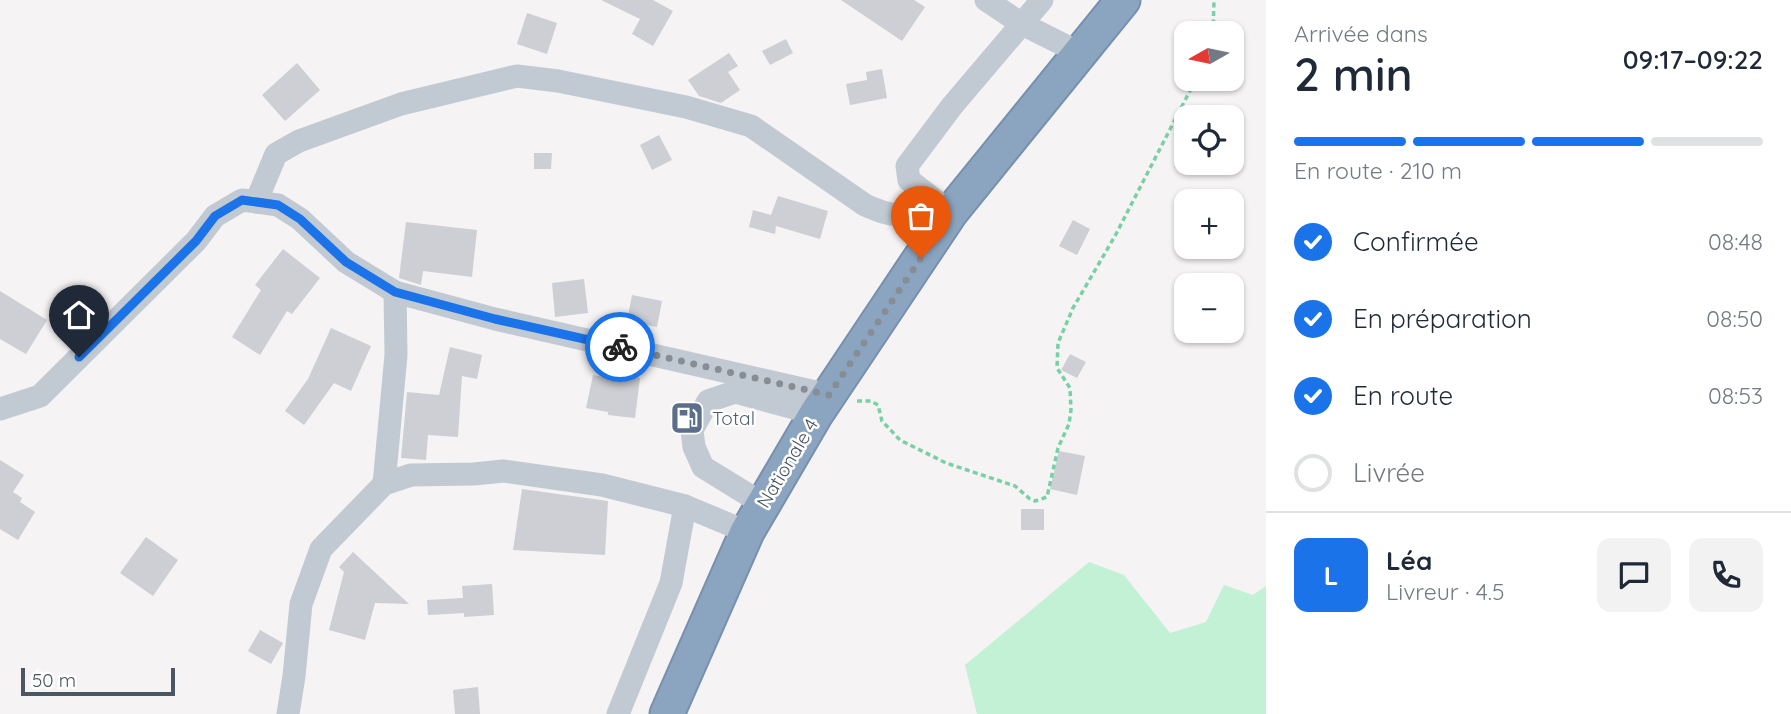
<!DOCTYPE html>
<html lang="fr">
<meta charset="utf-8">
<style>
body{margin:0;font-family:Quicksand,sans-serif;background:#f2f2f3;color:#1f2937;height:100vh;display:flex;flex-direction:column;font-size:26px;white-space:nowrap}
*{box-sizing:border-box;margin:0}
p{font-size:23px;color:#747a83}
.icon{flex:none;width:38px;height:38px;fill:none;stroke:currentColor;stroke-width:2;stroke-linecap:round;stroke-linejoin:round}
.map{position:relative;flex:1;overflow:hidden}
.side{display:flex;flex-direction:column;background:#fff;width:525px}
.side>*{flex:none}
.needle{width:46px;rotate:261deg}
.controls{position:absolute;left:1174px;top:21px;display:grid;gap:14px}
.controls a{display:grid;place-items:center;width:70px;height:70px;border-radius:14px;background:#fff;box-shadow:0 2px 5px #0004;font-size:35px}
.scale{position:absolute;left:21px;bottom:18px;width:154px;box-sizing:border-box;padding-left:7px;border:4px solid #4a5661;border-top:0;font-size:19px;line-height:24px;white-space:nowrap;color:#4a5661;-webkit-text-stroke:5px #fff;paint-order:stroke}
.pin{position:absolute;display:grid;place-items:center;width:60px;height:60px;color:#fff;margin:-72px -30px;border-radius:50% 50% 50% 0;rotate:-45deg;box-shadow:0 0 7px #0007}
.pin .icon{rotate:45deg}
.courier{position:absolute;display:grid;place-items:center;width:70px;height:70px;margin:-35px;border:5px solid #1a73e8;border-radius:50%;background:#fff;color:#222;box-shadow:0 2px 9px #0007}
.overview em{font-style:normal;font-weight:600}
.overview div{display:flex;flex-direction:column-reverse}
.overview{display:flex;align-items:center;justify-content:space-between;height:119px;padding:0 28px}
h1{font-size:46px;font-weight:600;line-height:52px}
.bar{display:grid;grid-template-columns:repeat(4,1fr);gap:10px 7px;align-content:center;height:84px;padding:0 28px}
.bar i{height:9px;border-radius:5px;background:#e0e1e3}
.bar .on{background:#1a73e8}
.bar p{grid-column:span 4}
.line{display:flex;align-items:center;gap:18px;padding:0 28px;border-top:2px solid #e0e1e3}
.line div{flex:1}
.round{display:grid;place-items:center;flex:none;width:74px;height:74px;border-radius:14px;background:#f2f2f3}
ol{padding:0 28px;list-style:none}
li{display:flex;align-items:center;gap:21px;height:77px}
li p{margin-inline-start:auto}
li .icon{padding:7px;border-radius:50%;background:#1a73e8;color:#fff;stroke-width:4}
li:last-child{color:#747a83}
li i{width:38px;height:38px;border:4px solid #e0e1e3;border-radius:50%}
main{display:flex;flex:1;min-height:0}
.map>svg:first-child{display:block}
.green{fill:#c3f1d5}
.building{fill:#cdcfd5}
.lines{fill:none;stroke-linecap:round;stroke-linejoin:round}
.highway-casing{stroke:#7690ad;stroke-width:37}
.path{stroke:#7ad0a6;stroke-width:3.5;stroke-dasharray:5 3.5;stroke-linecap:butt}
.minor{stroke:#c1cad2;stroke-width:23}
.highway{stroke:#8ba5c1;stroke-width:33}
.done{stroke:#868d94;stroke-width:7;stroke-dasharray:0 12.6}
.route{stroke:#1a73e8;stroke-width:9}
.labels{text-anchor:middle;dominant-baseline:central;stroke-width:5;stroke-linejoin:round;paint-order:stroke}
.service-label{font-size:19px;fill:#4e5e75;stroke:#fff;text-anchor:start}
.street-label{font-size:19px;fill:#4a5661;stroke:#fff}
</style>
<main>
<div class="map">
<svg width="1266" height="714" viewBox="0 0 1266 714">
<rect width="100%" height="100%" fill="#f5f3f3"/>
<path class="green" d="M1089,562L1124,575L1170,633L1206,622L1224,585L1253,595L1266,586V714H977L965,665Z"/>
<g class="building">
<path d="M601,0H653L673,11L653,46L632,34L640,19Z"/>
<path d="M841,0H914L925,7L902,41Z"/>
<path d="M527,13L557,23L547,54L517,44Z"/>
<path d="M786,39L793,53L770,65L762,51Z"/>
<path d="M729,53L738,66L728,72L740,90L721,103L699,96L688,80Z"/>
<path d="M297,63L320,90L285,121L262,95Z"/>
<path d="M882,69L887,98L850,105L846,84L867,80L866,72Z"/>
<path d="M659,135L672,160L652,170L640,145Z"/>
<path d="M534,153H552L551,169H534Z"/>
<path d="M778,196L828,211L820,239L776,226L775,234L749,227L753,210L771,215Z"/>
<path d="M1073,220L1090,229L1077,255L1059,246Z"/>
<path d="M406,222L477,230L472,277L423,271L421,285L399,278Z"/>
<path d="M283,249L320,278L292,314L287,311L260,355L232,337L261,290L255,285Z"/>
<path d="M584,279L588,313L555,317L552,283Z"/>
<path d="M0,291L47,320L26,354L0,339Z"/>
<path d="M632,295L662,301L657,327L627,321Z"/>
<path d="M331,328L371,346L351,391L334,383L304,425L285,411L308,379Z"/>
<path d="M450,347L482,355L477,379L462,376L458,437L428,435L426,460L401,458L407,392L439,395Z"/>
<path d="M1070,354L1086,362L1077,378L1061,370Z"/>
<path d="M613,374L640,378L635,418L608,415V412L586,408L593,375L612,379Z"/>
<path d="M1059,451L1085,456L1077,495L1050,489Z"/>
<path d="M0,460L24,475L13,492L22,498L20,502L35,512L18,540L0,529Z"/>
<path d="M522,489L608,501L605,555L513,550Z"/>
<rect x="1021" y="509" width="23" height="21"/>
<path d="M146,537L178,560L153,596L120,573Z"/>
<path d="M353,552L409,604L375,603L365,640L329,630L344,572L339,567Z"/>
<path d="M492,584L494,615L464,617V613L428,615L427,600L463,598L462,586Z"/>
<path d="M260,630L283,643L271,664L248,651Z"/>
<path d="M478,687L480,714H455L453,690Z"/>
</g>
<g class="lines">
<defs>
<path id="highway" d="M667,714L747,532L816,414L951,212L1123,0"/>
</defs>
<use href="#highway" class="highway-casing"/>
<g class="path">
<path d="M1213,33L1214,0"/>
<path d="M857,401H871L878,405L882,421L900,440L946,463L1015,486L1030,499L1035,501L1047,497L1058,448L1069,424L1071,410L1070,388L1057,368L1058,343L1073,308L1115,236L1196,79"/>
</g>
<g class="minor">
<path d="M986,0L1022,24L1080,53"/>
<path d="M256,202L276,154L299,141L401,104L517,76L558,81L686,107L751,126L865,205C901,221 901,215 936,202"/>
<path d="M945,208L909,180L907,166L952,106L1042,0"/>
<path d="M0,409L40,396L196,241L215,216L242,200L278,205L300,219L346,262L395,292L495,319L829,395"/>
<path d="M384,484L396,355L395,292"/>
<path d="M763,504L703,467L694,447L692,430L708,401L735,392L816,414"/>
<path d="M288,714L294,676L301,604L321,549L384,484L411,475L474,474L503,471L602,485L685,506L747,532"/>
<path d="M618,714L671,583L685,506"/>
</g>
<use href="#highway" class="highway"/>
</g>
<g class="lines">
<path class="done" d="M620,347L829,395L921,258"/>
<path class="route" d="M79,357L196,241L215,216L242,200L278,205L300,219L346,262L395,292L495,319L620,347"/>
</g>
<defs>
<symbol id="fuel-square" viewBox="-11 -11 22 22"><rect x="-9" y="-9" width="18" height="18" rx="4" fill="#5c6f8a" stroke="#fff"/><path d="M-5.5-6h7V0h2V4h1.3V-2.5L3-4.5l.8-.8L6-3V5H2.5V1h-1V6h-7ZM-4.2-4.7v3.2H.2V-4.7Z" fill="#fff"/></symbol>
</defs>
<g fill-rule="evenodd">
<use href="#fuel-square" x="668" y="399" width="38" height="38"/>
</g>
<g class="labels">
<g class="service-label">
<text x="712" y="418">Total</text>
</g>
<g class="street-label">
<text transform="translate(787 463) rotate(-59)">Nationale 4</text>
</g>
</g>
</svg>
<div class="controls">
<a><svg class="needle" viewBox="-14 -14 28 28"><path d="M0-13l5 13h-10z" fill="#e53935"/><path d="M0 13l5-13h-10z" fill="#747a83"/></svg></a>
<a><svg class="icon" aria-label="locate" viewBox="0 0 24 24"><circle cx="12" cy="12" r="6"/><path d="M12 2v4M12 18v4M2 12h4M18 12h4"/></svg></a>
<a>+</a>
<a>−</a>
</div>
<div class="scale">50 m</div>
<div class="pin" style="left:921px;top:258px;background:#ea580c"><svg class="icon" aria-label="bag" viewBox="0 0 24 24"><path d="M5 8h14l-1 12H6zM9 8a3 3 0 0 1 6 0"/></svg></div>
<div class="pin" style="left:79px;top:357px;background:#1f2937"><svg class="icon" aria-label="home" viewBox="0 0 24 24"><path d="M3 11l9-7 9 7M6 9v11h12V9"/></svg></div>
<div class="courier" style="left:620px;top:347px"><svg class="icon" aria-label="bike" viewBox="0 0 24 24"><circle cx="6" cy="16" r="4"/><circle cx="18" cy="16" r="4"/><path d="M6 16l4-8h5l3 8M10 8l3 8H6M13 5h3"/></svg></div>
</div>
<section class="side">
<div class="overview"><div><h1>2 min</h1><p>Arrivée dans</p></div><em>09:17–09:22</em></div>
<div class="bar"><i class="on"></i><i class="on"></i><i class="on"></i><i></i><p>En route · 210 m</p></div>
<ol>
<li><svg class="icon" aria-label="check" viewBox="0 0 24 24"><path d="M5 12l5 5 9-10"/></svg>Confirmée<p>08:48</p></li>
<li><svg class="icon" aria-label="check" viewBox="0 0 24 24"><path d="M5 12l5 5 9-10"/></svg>En préparation<p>08:50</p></li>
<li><svg class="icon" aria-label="check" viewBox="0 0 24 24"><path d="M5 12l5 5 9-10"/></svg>En route<p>08:53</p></li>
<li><i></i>Livrée</li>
</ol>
<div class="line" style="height:126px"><b class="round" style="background:#1a73e8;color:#fff">L</b><div><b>Léa</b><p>Livreur · 4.5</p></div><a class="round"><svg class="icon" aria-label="chat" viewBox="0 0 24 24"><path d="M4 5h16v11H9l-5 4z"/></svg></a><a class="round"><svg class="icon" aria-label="phone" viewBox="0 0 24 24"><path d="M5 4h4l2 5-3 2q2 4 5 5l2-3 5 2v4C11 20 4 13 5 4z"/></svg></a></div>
</section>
</main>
